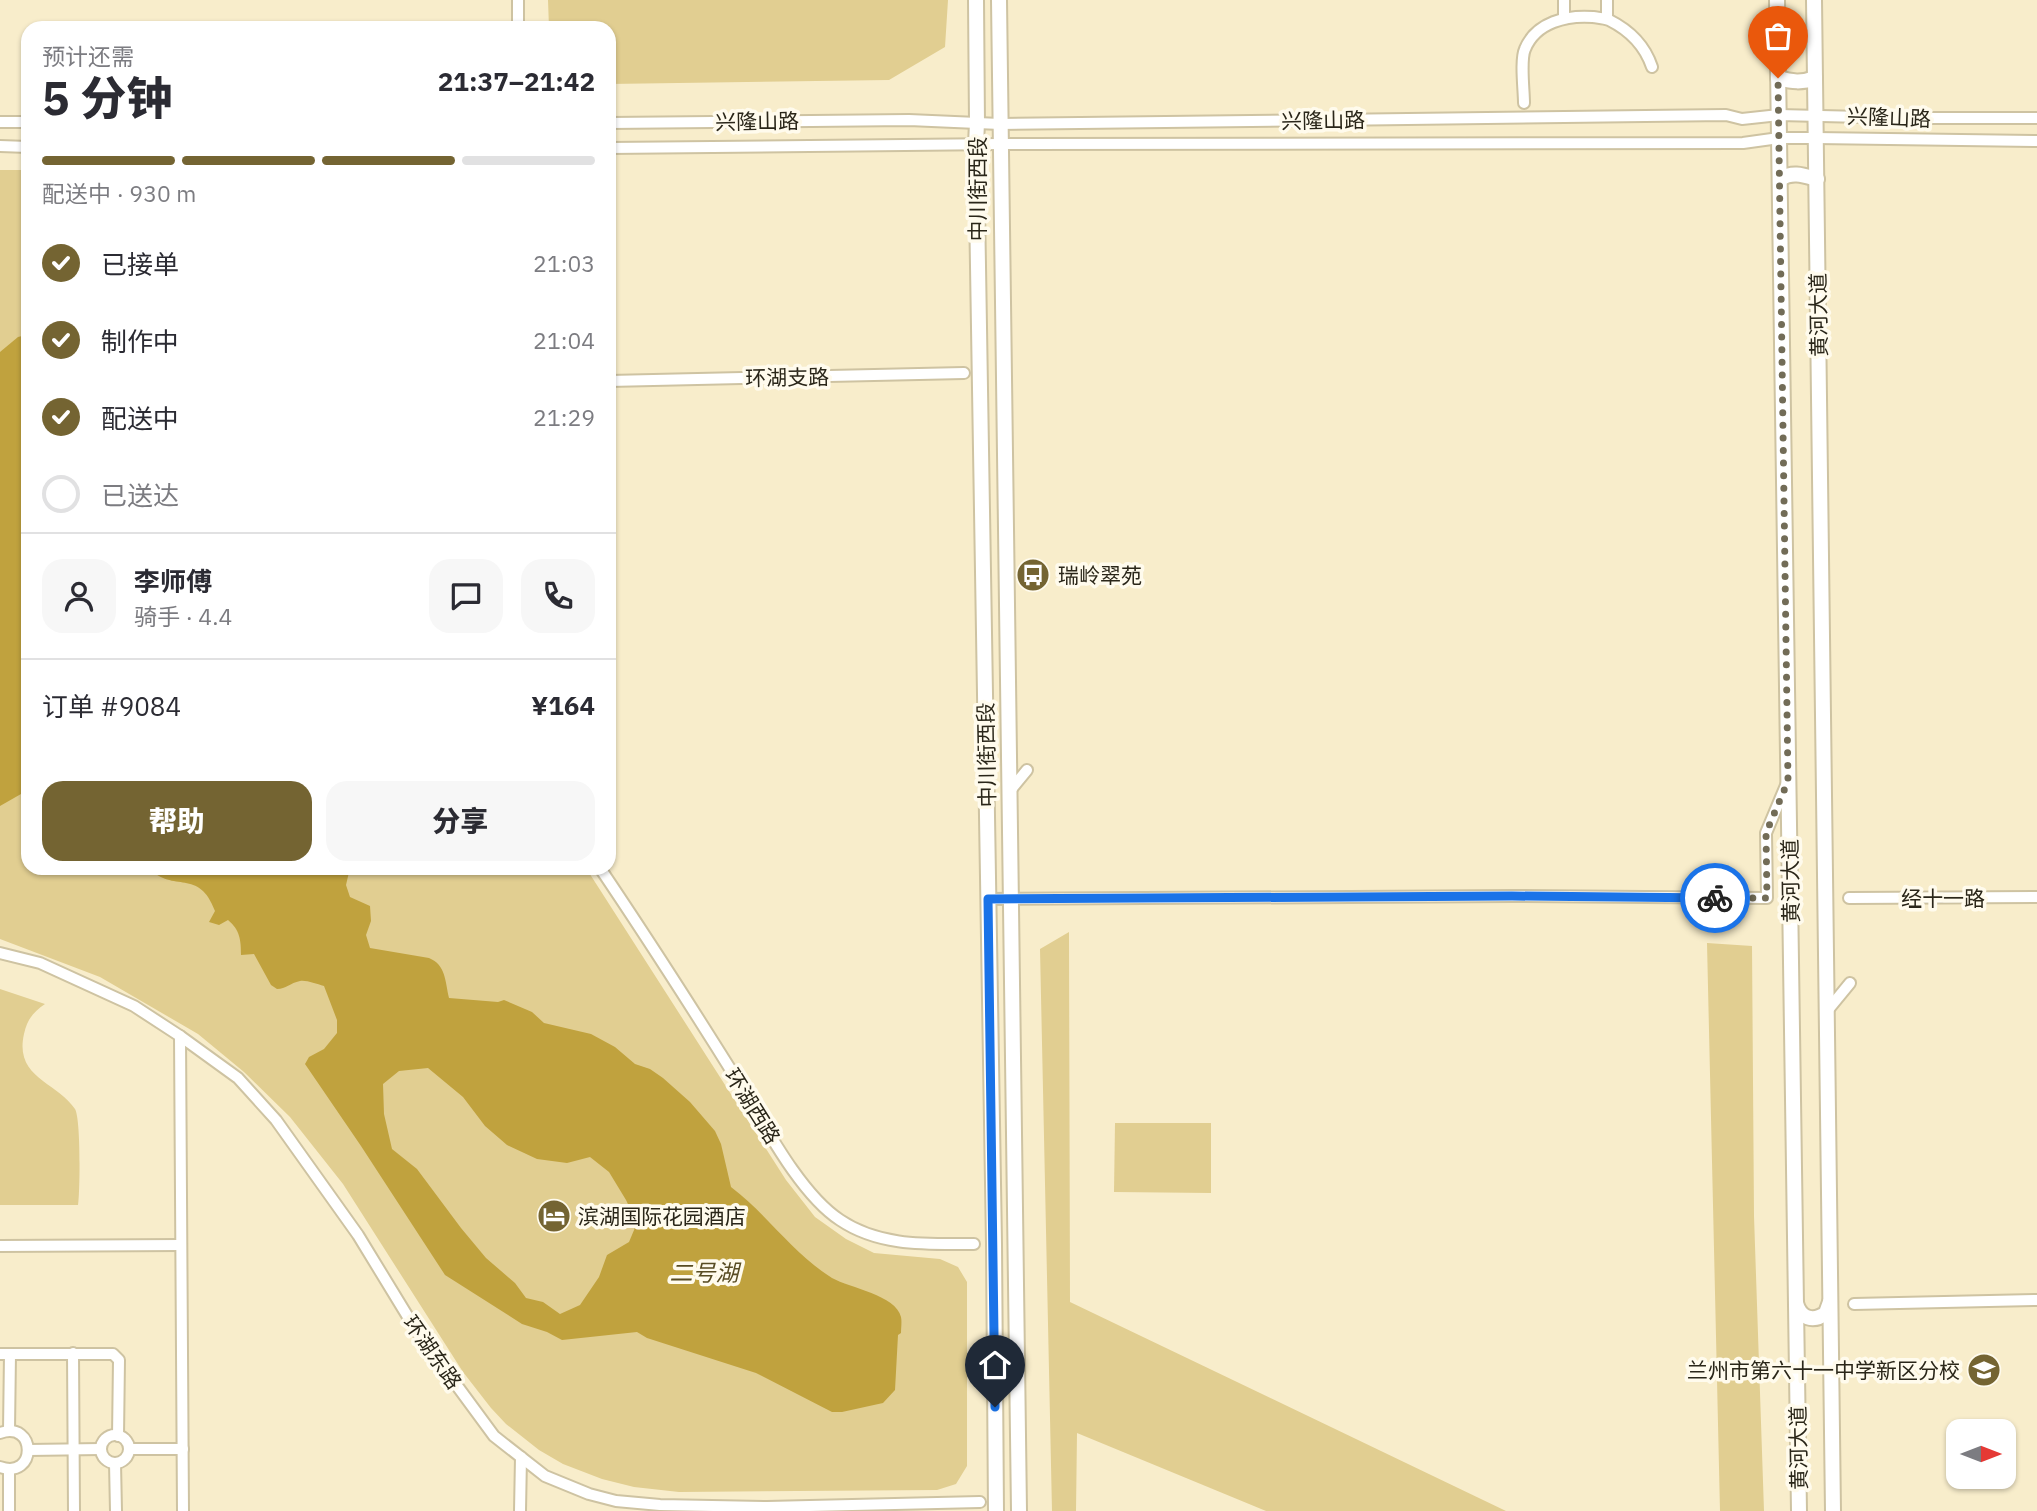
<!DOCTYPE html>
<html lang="zh">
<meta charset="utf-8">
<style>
body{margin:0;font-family:"IBM Plex Sans","Noto Sans SC",sans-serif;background:#f7f7f7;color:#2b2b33;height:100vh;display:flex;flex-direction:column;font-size:26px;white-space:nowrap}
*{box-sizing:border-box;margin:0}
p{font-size:23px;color:#7c7c81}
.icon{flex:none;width:38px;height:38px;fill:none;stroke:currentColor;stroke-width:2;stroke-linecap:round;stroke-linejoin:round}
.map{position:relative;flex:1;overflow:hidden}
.panel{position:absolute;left:21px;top:21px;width:595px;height:854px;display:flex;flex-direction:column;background:#fff;border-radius:21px;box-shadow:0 2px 5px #0004}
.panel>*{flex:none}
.needle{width:46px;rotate:90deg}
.fabs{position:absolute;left:1946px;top:1419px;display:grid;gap:14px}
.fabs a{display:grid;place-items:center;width:70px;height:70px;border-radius:14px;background:#fff;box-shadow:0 2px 5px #0004;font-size:35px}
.pin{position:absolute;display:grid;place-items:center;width:60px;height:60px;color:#fff;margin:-72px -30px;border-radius:50% 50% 50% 0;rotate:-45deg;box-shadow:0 0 7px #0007}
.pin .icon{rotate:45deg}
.courier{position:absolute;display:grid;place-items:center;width:70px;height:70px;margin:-35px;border:5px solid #1a73e8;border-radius:50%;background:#fff;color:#222;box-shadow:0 2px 9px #0007}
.overview em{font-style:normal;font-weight:800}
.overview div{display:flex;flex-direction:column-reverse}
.overview{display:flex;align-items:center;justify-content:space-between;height:119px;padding:0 21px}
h1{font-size:46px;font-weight:800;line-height:52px}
.bar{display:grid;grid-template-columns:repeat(4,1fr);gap:10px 7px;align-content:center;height:84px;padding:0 21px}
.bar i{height:9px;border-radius:5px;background:#e1e1e2}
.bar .active{background:#746432}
.bar p{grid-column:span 4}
.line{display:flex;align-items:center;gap:18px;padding:0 21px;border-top:2px solid #e1e1e2}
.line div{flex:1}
.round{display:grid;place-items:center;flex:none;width:74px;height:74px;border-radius:21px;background:#f7f7f7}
ol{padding:0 21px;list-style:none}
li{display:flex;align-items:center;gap:21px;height:77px}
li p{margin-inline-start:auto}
li .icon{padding:7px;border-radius:50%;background:#746432;color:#fff;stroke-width:4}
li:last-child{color:#7c7c81}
li i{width:38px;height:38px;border:4px solid #e1e1e2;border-radius:50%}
.primary-button{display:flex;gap:14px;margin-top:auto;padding:14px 21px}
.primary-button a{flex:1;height:80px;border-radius:21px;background:#746432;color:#fff;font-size:28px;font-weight:800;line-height:80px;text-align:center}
.primary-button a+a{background:#f7f7f7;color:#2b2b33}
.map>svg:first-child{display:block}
.green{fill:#e1ce91}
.water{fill:#c0a23e;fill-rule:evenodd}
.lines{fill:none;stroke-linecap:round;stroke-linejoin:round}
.minor-casing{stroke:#cec3a2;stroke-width:14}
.major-casing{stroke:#cec3a2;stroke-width:18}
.minor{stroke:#fff;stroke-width:10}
.major{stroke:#fff;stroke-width:14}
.done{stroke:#726c57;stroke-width:7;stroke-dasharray:0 12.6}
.route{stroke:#1a73e8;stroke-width:9}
.labels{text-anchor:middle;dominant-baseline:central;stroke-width:7;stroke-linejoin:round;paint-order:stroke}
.street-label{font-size:21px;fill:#2a2619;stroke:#fffbed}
.poi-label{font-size:21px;fill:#2a2619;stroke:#fffbed;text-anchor:start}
.water-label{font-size:23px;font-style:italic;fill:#584c23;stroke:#fffbed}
</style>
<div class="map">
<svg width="2037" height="1511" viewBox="0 0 2037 1511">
<rect width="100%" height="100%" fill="#f8edcb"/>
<g class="green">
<path d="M548,0H948L945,47L889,80L609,84V28H549Z"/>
<path d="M0,170H28V868H586L786,1180L815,1217L846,1239L874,1253L940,1259L958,1267L967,1282V1466L956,1484L937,1490L679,1492L634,1487L602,1479L563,1464L539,1450L506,1424L491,1408L463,1372L343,1184L290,1117L244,1072L198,1034L100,977L0,939Z"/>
<path d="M1069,932L1070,1302L1506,1511H1266L1077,1433L1076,1511H1052L1040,949Z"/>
<path d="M1707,943L1752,946L1754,1216L1764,1511H1720Z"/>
<path d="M0,989L45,1004C33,1012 27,1020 24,1034C14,1078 57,1082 75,1109C81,1119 80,1192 78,1205H0Z"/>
<path d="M1115,1123H1211V1193L1114,1192Z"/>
</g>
<g class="water">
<path d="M26,335L28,336V790L0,806V352L18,337Z"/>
<path d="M149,868H350L346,885L350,897L370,906L371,921L366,935L370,948L429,958C446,965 445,981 449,998L498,1002L504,1000L532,1012L544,1023L591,1034L615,1047L635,1064L650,1069L663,1078L690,1102L715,1131L721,1144L731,1187C767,1214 792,1253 832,1278C850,1288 896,1295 901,1317C902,1322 901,1328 901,1333L898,1335L895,1390L883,1403L842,1412H832L756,1373L647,1338L637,1332L562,1340L547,1332L522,1324L445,1275L361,1146L305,1064L309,1057L324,1049L337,1033V1020L324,986C316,984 307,980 300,981C290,983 286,989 277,989L271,985L254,954L241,955C241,940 240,930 228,920L219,925L209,922L215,911C199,867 173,894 149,868ZM428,1068L463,1097L485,1126L507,1145L537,1159L567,1163L590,1157L609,1172L626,1200L637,1223L629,1242L607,1255L599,1277L580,1305L560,1314L543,1302L526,1298L515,1283L486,1258L461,1228L417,1169L392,1149L384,1114L383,1084L399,1071Z"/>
</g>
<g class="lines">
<defs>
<g id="minor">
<path d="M1564,18V0"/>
<path d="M1607,19V0"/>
<path d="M518,28V0"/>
<path d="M1524,103C1524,90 1520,60 1525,49C1536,22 1567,15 1593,17C1599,18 1604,18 1609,20C1629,30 1645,46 1652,67"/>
<path d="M0,122H28"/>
<path d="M609,123L909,120L1000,124L1726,115L1742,119L1779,115L1905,118H2037"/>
<path d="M0,146L28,147"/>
<path d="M609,148L1000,144L1743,143L1779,138H1816L2037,141"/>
<path d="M609,381L964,373"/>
<path d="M1009,792L1027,770"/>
<path d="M600,868C648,939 694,1011 739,1083C764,1124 800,1194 840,1220C880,1247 928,1244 974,1244"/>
<path d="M1849,898L2037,897"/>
<path d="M988,899L1512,896L1767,898L1766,833L1787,783"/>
<path d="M0,953L40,963L134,1006L180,1036L238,1078L276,1120L358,1235L416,1330L494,1436L545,1476L589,1494L616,1501L660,1505L767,1507L980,1502"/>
<path d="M1827,1011L1850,983"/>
<path d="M180,1036L183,1511"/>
<path d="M0,1246L181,1245"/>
<path d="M1854,1304L2037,1300"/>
<path d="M73,1353L74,1511"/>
<path d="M0,1354H113L119,1360L118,1436"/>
<path d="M9,1430L10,1354"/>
<path d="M0,1433C37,1420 37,1480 0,1467"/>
<circle cx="115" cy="1449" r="14"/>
<path d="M129,1449H183"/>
<path d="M28,1450L101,1449"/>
<path d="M115,1463L116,1511"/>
<path d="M9,1511V1470"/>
<path d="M520,1511L521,1457"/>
</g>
<g id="major">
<path d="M976,0L977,123L976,144L994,1244L996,1511"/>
<path d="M999,0L1019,1511"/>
<path d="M1777,0L1799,1511"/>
<path d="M1814,0L1833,1511"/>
<path d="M1778,78C1792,82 1802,83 1815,78"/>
<path d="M1780,179C1792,171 1803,175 1817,179"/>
<path d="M1796,1303C1800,1318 1813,1323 1826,1313L1830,1302"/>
</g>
</defs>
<use href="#minor" class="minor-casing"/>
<use href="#major" class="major-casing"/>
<use href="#minor" class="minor"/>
<use href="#major" class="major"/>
</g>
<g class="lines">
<path class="done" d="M1715,898H1767L1766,833L1788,781L1778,78"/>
<path class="route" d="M995,1407L988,899L1512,896L1715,898"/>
</g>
<defs>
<symbol id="bus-disc" viewBox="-11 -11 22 22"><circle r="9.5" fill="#746432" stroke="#fffbed"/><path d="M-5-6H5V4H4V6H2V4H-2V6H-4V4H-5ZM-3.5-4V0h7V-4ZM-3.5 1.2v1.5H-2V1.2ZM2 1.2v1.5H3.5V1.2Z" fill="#fff"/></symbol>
<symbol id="hotel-disc" viewBox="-11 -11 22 22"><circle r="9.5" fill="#746432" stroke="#fffbed"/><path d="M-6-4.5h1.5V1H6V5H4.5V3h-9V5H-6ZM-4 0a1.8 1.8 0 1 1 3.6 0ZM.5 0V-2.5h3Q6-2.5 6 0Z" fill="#fff"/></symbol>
<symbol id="school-disc" viewBox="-11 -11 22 22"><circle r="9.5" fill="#746432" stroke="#fffbed"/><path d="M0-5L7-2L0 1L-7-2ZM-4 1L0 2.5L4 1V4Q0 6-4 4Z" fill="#fff"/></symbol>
</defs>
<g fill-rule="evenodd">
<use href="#bus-disc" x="1014" y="556" width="38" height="38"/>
<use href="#hotel-disc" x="535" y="1197" width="38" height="38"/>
<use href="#school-disc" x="1965" y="1351" width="38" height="38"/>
</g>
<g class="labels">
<g class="street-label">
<text transform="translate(1889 117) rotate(2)">兴隆山路</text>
<text transform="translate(1323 120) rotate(-1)">兴隆山路</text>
<text transform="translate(757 121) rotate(-1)">兴隆山路</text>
<text transform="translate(977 189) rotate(-90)">中川街西段</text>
<text transform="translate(1818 315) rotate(-91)">黄河大道</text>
<text transform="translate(787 377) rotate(-1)">环湖支路</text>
<text transform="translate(986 755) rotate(-91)">中川街西段</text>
<text transform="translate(1790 881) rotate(-91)">黄河大道</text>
<text x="1943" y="898">经十一路</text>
<text transform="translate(753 1106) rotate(58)">环湖西路</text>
<text transform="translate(433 1352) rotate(55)">环湖东路</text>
<text transform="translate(1798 1448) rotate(-91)">黄河大道</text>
</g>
<g class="poi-label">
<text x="1058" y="575">瑞岭翠苑</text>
<text x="578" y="1216">滨湖国际花园酒店</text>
<text x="1960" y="1370" text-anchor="end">兰州市第六十一中学新区分校</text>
</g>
<g class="water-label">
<text x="704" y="1272">二号湖</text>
</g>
</g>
</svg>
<div class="fabs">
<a><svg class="needle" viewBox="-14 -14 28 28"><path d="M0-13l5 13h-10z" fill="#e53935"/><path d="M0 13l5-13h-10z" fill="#7c7c81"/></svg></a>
</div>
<div class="pin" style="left:1778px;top:78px;background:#ea580c"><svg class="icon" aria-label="bag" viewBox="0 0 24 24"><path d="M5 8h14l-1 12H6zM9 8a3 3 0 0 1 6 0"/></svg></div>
<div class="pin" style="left:995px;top:1407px;background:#1f2937"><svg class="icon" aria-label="home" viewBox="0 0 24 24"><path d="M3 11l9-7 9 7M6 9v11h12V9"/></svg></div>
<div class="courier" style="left:1715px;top:898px"><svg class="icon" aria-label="bike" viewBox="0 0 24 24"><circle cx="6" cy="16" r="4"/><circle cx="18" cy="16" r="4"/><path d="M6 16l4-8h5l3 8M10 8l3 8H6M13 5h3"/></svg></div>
<section class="panel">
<div class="overview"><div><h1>5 分钟</h1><p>预计还需</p></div><em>21:37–21:42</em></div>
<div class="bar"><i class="active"></i><i class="active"></i><i class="active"></i><i></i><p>配送中 · 930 m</p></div>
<ol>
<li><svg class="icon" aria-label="check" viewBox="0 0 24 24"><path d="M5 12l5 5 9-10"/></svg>已接单<p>21:03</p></li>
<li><svg class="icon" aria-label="check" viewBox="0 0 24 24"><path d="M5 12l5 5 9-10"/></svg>制作中<p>21:04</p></li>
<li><svg class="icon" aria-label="check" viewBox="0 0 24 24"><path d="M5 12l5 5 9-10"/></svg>配送中<p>21:29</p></li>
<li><i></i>已送达</li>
</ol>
<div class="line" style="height:126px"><a class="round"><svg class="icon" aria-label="person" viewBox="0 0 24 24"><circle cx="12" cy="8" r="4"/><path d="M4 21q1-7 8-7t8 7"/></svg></a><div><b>李师傅</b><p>骑手 · 4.4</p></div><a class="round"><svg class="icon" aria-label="chat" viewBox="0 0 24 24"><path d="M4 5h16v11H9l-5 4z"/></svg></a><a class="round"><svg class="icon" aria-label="phone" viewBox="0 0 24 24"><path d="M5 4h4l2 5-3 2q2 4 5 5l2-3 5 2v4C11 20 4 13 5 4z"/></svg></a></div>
<div class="line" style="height:91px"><div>订单 #9084</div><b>¥164</b></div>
<div class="primary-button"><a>帮助</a><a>分享</a></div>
</section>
</div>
